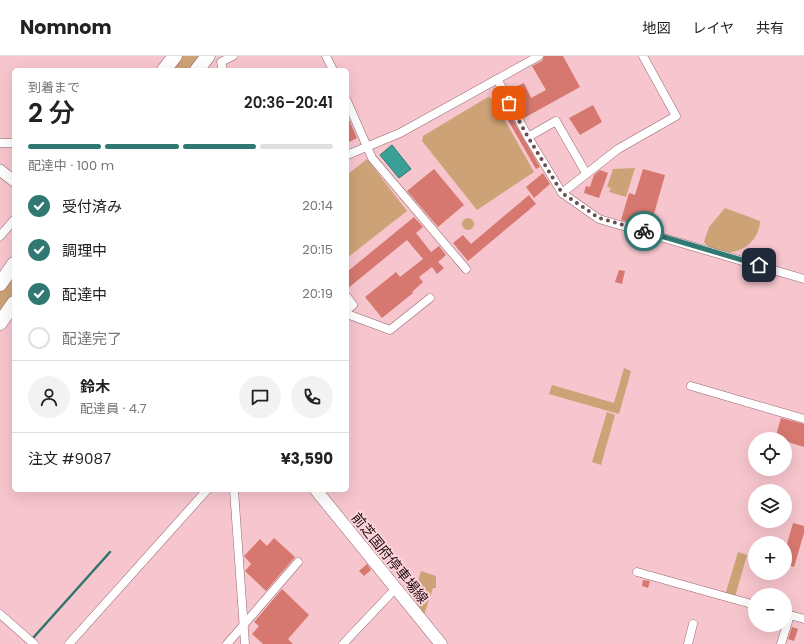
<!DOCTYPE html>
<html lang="ja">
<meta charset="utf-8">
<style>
body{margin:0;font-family:Poppins,"Noto Sans JP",sans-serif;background:#f2f2f2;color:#222;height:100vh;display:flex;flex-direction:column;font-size:15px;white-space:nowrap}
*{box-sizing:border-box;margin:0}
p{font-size:13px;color:#767676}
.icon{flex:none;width:22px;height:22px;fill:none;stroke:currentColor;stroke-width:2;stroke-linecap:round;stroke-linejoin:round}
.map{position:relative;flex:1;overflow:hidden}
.side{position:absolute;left:12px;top:12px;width:337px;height:424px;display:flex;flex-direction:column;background:#fff;border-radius:6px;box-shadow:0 4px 16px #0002}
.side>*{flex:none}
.fabs{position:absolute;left:748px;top:376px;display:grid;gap:8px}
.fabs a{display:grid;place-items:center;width:44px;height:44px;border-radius:50%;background:#fff;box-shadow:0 4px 16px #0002;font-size:20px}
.pin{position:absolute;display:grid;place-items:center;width:34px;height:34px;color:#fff;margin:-17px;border-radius:8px;box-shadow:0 2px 6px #0006}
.courier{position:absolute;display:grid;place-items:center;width:40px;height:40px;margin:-20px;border:3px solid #307871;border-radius:50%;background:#fff;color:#222;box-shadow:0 1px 5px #0007}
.head em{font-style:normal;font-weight:600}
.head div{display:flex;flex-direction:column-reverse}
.head{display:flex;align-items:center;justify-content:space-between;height:68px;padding:0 16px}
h1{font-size:26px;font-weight:600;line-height:30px}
.bar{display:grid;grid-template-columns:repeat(4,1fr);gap:6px 4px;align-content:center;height:48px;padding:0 16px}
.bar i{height:5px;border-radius:3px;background:#e0e0e0}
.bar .active{background:#307871}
.bar p{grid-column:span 4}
.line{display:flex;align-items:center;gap:10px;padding:0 16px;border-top:1px solid #e0e0e0}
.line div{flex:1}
.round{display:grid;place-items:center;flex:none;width:42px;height:42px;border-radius:21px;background:#f2f2f2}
ol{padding:0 16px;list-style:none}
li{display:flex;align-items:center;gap:12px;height:44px}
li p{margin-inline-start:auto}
li .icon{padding:4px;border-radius:50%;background:#307871;color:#fff;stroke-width:4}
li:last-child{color:#767676}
li i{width:22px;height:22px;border:2px solid #e0e0e0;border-radius:50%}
header{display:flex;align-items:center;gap:24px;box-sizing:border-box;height:56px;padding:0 20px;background:#fff;border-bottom:1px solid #e0e0e0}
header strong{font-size:19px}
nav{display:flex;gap:22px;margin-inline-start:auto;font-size:14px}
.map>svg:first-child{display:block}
.green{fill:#cda276}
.water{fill:#38a097;stroke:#30746e}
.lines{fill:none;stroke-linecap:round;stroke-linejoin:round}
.stream{stroke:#30746e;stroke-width:2.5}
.building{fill:#d6786f}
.minor-casing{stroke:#93676f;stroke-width:9}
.tertiary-casing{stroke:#93676f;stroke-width:12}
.secondary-casing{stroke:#93676f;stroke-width:13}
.trunk-casing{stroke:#93676f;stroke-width:15}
.minor{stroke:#fff;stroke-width:8}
.tertiary{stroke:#fff;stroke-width:11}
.secondary{stroke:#fff;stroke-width:12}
.trunk{stroke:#fff;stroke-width:14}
.done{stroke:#694d52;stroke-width:4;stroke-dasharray:0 7.2}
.route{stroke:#307871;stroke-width:5}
.labels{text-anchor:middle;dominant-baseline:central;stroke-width:4;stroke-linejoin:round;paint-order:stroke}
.street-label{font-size:14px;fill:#1d0c0f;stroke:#fed5dc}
</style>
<header>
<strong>Nomnom</strong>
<nav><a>地図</a><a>レイヤ</a><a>共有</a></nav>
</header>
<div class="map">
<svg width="804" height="588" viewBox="0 0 804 588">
<rect width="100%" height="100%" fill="#f7c5cd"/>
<g class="green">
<path d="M181,0H202L190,14H170Z"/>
<path d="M488,41L493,43L534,116L477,154L422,85L423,80Z"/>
<path d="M367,103L407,155L347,202V119Z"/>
<path d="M635,112L626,141L609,136L611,132L607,131L613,113Z"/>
<path d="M725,152L760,165C759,193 723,208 704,186L709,171Z"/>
<circle cx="468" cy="168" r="6"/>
<path d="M14,217V240L0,261V233Z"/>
<path d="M624,312L631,315L619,358L549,338L552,329L614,347Z"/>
<path d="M607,356L615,359L601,409L592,406Z"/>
<path d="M738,496L747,499L735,541L725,539Z"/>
<path d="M421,515L436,520V532H433L424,559L412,546Z"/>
</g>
<path class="water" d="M392,89L411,113L399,122L380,99Z"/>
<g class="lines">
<path class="stream" d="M33,582L110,496"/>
</g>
<g class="building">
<path d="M544,0H563L580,31L524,62L509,34L524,27L531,42L546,34L532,10L542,5Z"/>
<path d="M593,49L602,66L580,79L569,62Z"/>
<path d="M509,57L540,111L536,113L505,59Z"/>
<path d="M347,59L357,82L347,87Z"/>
<path d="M434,113L464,149L438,171L407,135Z"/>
<path d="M643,113L665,119L650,172L621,164L629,137L635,139Z"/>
<path d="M600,114L608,117L599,142L584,137L586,130L590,131L594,119Z"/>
<path d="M543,117L550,128L534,142L526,131Z"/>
<path d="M529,139L536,148L468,205L453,187L463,179L471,188Z"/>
<path d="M414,161L423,171L416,177L431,196L439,190L446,199L438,206L444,212L437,218L432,211L419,221L423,226L412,236L413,237L382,262L365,241L396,216L400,221L423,203L407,184L347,233V216Z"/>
<path d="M619,214L625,215L622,228L615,226Z"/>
<path d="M781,362L804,368V391L785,385V383H775Z"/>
<path d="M793,467L804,470V477L794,511L785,508V495Z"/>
<path d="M274,482L295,501L266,535L245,515L251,508L244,500L260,483L267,490Z"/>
<path d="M367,508L371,514L364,520L359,515Z"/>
<path d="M643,524L650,525L648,532L642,530Z"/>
<path d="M282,533L309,559L288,583L293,588H263L252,578L259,570L254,566Z"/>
<path d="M792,571L798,573L794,585L788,583Z"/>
</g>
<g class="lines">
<defs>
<g id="minor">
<path d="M326,0L333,14"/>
<path d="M223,14L221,6L233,0"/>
<path d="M497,23L528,81L562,137L599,163L804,223"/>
<path d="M347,45L372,102L466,213"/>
<path d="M528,81L556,65L586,117"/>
<path d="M0,87H14"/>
<path d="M347,99L400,77L539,0"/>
<path d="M562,137L618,93L676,60L643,0"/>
<path d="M0,180L14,164"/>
<path d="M347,241L353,249L347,254"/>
<path d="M347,258L390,274L430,242"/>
<path d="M691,330L804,363"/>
<path d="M234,434L245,588"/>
<path d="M637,516L755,549"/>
<path d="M0,558L34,588"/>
<path d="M786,558L804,563"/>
<path d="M69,588L207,434"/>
<path d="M227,588L298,506"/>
<path d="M343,588L396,532"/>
<path d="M688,588L693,568"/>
<path d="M781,588L790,559"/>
</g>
<path id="tertiary" d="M0,114L14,125"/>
<path id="secondary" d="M316,434L441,588"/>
<g id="trunk">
<path d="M164,14L175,0"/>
<path d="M197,14L208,0"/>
<path d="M0,228L14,208"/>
<path d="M0,267L14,247"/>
</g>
</defs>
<use href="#minor" class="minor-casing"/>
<use href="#tertiary" class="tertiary-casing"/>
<use href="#secondary" class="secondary-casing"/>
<use href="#trunk" class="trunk-casing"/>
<use href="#minor" class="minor"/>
<use href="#tertiary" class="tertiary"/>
<use href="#secondary" class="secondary"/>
<use href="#trunk" class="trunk"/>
</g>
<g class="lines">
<path class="done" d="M509,47L528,81L562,137L599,162L644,175"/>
<path class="route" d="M644,175L759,209"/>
</g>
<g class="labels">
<g class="street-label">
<text transform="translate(390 502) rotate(51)">前芝国府停車場線</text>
</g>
</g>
</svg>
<div class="fabs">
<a><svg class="icon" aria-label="locate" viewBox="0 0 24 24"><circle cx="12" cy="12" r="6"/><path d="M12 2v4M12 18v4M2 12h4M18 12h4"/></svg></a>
<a><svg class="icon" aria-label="layers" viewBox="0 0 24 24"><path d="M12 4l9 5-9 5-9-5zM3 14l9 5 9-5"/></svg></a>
<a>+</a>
<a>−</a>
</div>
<div class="pin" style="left:509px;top:47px;background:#ea580c"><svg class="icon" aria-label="bag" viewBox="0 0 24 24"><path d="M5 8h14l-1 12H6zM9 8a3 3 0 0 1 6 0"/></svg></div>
<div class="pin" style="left:759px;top:209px;background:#1f2937"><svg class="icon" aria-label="home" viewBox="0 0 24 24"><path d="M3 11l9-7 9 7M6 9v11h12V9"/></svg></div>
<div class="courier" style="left:644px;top:175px"><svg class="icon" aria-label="bike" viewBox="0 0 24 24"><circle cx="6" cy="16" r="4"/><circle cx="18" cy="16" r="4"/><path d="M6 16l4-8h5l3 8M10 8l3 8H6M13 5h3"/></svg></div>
<section class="side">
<div class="head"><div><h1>2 分</h1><p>到着まで</p></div><em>20:36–20:41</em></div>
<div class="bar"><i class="active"></i><i class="active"></i><i class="active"></i><i></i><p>配達中 · 100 m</p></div>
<ol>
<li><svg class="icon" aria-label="check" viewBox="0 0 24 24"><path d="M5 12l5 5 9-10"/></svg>受付済み<p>20:14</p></li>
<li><svg class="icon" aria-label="check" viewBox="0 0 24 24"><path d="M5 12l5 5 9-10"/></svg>調理中<p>20:15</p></li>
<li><svg class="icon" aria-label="check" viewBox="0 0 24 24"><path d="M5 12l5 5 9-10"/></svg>配達中<p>20:19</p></li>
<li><i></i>配達完了</li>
</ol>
<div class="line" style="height:72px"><a class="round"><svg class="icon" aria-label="person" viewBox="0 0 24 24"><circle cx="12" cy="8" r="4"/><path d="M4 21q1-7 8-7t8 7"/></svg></a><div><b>鈴木</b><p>配達員 · 4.7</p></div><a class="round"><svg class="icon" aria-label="chat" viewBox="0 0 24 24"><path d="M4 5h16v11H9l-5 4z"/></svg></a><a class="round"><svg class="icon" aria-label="phone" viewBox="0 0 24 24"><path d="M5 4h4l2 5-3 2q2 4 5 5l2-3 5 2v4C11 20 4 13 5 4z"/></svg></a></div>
<div class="line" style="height:52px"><div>注文 #9087</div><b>¥3,590</b></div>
</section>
</div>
